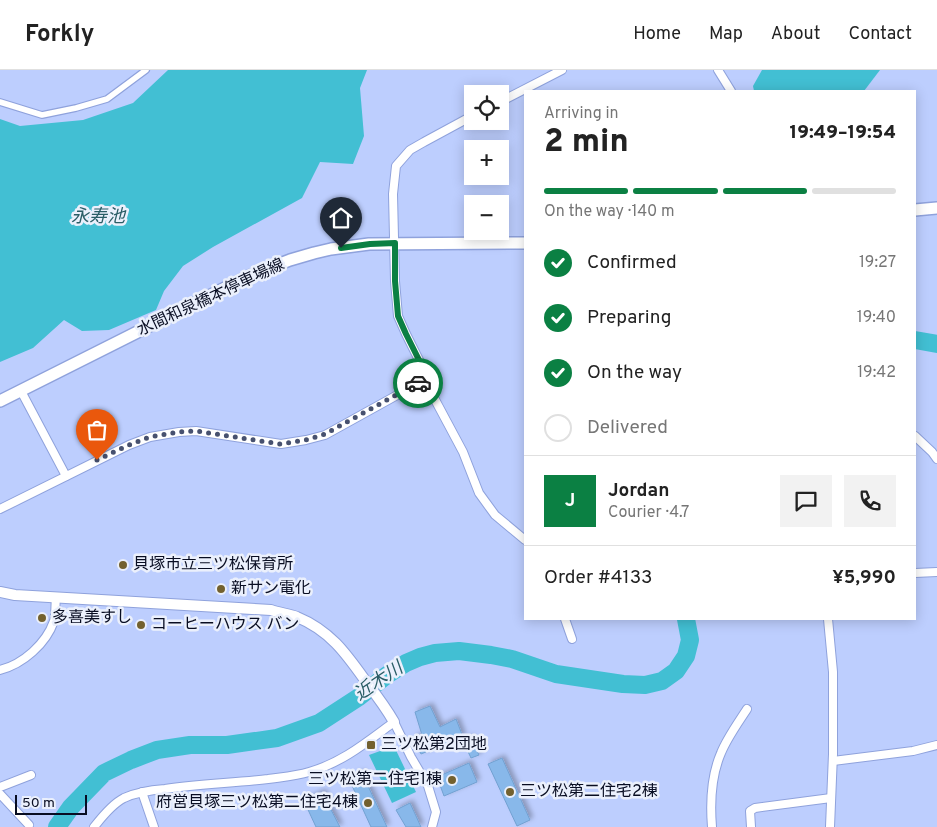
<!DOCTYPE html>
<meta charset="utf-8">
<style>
body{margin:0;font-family:Overpass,"Noto Sans JP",sans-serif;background:#f2f2f2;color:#222;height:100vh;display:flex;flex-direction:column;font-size:19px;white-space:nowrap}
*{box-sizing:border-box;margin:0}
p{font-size:16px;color:#767676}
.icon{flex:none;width:28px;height:28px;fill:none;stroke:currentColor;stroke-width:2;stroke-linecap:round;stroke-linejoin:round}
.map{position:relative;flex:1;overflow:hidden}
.side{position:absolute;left:524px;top:20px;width:392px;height:530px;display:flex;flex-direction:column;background:#fff;border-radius:0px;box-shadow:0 2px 12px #0003}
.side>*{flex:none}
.fabs{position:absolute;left:464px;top:15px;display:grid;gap:10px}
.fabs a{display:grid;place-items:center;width:45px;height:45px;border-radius:0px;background:#fff;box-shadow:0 2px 12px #0003;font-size:25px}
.scale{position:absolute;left:15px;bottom:12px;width:72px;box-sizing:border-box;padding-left:5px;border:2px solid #080d22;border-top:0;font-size:14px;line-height:18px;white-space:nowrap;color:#080d22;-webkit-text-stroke:4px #ebf0fc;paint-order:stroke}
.pin{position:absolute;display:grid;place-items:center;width:42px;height:42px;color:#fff;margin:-51px -21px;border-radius:50% 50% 50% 0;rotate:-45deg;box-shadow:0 0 5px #0007}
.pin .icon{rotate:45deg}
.courier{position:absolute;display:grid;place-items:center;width:50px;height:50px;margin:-25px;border:4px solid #0b8043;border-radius:50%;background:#fff;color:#222;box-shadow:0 1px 6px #0007}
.head em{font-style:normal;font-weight:800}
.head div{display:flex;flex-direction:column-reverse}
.head{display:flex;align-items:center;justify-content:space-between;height:85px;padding:0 20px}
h1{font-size:32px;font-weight:800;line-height:38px}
.bar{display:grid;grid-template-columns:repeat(4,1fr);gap:8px 5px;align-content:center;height:60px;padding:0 20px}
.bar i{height:6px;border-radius:4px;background:#e0e0e0}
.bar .on{background:#0b8043}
.bar p{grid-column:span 4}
.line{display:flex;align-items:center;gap:12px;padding:0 20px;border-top:1px solid #e0e0e0}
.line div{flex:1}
.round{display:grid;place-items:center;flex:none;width:52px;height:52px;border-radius:0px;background:#f2f2f2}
ol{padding:0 20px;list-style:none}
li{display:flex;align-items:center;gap:15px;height:55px}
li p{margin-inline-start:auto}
li .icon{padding:5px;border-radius:50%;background:#0b8043;color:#fff;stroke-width:4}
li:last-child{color:#767676}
li i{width:28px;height:28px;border:2px solid #e0e0e0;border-radius:50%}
header{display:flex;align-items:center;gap:30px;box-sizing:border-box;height:70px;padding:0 25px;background:#fff;border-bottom:1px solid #e0e0e0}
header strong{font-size:24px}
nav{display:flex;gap:28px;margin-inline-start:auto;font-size:18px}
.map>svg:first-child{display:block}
.water{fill:#42bfd3}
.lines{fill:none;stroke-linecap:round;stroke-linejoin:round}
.river{stroke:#42bfd3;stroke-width:18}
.building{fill:#88b8ea;stroke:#72a1d1;filter:url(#shadow)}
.pedestrian-casing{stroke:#8fa2dc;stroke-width:8}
.minor-casing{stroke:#8fa2dc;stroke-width:10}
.tertiary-casing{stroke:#8fa2dc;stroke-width:12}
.secondary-casing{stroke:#8fa2dc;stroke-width:14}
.pedestrian{stroke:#fff;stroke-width:5.5}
.minor{stroke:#fff;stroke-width:8}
.tertiary{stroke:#fff;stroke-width:10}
.secondary{stroke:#fff;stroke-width:11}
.done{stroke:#47516f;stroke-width:5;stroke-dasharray:0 9}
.route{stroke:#0b8043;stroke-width:6}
.poi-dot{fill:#73612f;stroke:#ebf0fc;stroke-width:2}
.labels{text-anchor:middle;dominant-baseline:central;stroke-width:5;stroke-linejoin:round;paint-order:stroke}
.street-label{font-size:16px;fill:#080d22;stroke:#ebf0fc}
.poi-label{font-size:16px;fill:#080d22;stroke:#ebf0fc;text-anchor:start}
.water-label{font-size:18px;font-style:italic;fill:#2a5d66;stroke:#ebf0fc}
</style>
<header>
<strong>Forkly</strong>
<nav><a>Home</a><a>Map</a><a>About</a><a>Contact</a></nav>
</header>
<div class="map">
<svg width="937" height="757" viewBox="0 0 937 757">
<defs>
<filter id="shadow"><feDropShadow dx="3" dy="-3" stdDeviation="2.5" flood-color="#0004"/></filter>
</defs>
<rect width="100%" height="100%" fill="#bdcefe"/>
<g class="water">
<path d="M168,0H367L360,18L364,66L353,94L320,92L302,128L213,177L183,196L164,221L156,240L109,260L82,261L64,250L33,278L0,292V49L20,56L83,50L133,33Z"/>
<path d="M762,0H880L864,21H754L753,16Z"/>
<path d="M394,676L416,722L392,733L369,685Z"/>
</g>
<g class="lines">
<g class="river">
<path d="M915,270L937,274"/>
<path d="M57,757L71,737L104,703L131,690L157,680L190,675H227L277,668L319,653L359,627L387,605L406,593L420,587L435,583L459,581L491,585L512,589L556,604L623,614L645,615L662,611L676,601L686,586L690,570L686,549"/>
</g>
</g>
<g class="building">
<path d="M430,636L440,657L456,649L463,667L421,684L413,669L422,665L415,642Z"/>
<path d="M471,668L479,685L471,688L463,671Z"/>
<path d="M502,688L530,750L517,756L488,694Z"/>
<path d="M469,693L477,712L444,726L437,707Z"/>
<path d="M362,703L387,757H371L349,709Z"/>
<path d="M323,722L328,734L340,757H316L304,731Z"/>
<path d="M410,733L421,757H406L396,740Z"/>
</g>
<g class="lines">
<defs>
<path id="pedestrian" d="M0,32L42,45L76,38L107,29L146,0"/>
<g id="minor">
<path d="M718,0L731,21"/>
<path d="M500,32L562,0"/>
<path d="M472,46L424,72L410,80L396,96L393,124L395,211L398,246L406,264L428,308L432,324L463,382L479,423L495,445L525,470"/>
<path d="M21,321L66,406"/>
<path d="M915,366L932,382L937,389"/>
<path d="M0,439L129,375L150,367L179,362L196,361L281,374L306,370L325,365L428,308"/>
<path d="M915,503L937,502"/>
<path d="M565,549L572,569"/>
<path d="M828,549L833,602V684L830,757"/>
<path d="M0,600C23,594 46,574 54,551C56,544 55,535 56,528"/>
<path d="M833,691L913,681L937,675"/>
<path d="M0,717L31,705"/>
<path d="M142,722L154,757"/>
<path d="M0,724L29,755"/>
<path d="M94,757C101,748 114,733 124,728C137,722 152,720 165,719C199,714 234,713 268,709C282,707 296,706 309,702C342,693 368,671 394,652L411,687L428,716L436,742L432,757"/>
<path d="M712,757C710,732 711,706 721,683C727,668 738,653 747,639"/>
<path d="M751,757L750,741L755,738L831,728"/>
</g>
<path id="tertiary" d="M0,522L15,525L271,540C279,543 289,544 297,547C331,561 347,585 367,613C377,626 386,638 394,652"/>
<g id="secondary">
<path d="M915,140L937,138"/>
<path d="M0,331L249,206L290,190L314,183L331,179L369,174L525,173"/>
</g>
</defs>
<use href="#pedestrian" class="pedestrian-casing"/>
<use href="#minor" class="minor-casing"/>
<use href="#tertiary" class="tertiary-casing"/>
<use href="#secondary" class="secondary-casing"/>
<use href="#pedestrian" class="pedestrian"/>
<use href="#minor" class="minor"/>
<use href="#tertiary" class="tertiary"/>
<use href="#secondary" class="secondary"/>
</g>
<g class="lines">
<path class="done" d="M97,390L129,375L150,367L179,362L196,361L280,374L306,370L325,364L418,313"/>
<path class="route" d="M341,178L370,174L395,173V211L398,246L406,264L428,308L418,313"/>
</g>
<g class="poi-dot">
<circle cx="123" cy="495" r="5"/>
<circle cx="221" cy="519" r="5"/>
<circle cx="42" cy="548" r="5"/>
<circle cx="141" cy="555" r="5"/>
<rect x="366" y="670" width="10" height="10" rx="2.5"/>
<circle cx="452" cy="710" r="5"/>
<circle cx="510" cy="722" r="5"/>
<circle cx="368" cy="733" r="5"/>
</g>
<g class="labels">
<g class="street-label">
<text transform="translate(211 228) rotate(-25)">水間和泉橋本停車場線</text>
</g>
<g class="poi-label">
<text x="133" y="495">貝塚市立三ツ松保育所</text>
<text x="231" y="519">新サン電化</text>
<text x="52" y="548">多喜美すし</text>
<text x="151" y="555">コーヒーハウス バン</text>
<text x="381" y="675">三ツ松第2団地</text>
<text x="442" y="710" text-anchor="end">三ツ松第二住宅1棟</text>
<text x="520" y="722">三ツ松第二住宅2棟</text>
<text x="358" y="733" text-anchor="end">府営貝塚三ツ松第二住宅4棟</text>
</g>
<g class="water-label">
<text x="98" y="147">永寿池</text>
<text transform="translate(379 612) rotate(-34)">近木川</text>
</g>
</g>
</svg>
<div class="fabs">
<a><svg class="icon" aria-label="locate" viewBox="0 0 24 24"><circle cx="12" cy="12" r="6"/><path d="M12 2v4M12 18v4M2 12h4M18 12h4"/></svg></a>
<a>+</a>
<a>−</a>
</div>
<div class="scale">50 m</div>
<div class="pin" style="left:97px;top:390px;background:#ea580c"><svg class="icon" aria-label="bag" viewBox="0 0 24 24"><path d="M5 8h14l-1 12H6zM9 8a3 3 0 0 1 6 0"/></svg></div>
<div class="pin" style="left:341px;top:178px;background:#1f2937"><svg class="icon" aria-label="home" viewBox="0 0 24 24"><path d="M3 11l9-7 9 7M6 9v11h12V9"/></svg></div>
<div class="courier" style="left:418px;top:313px"><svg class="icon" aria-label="car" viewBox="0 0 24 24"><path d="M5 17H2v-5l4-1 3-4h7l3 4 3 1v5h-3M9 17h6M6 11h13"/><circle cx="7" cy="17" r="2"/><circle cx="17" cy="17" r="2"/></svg></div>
<section class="side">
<div class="head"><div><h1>2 min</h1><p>Arriving in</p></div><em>19:49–19:54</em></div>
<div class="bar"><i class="on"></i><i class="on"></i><i class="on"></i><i></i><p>On the way · 140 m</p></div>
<ol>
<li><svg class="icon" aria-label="check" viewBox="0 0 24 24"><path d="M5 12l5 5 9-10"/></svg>Confirmed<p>19:27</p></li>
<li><svg class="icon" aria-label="check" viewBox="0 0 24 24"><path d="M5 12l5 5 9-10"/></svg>Preparing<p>19:40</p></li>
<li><svg class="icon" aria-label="check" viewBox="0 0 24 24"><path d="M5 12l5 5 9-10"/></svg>On the way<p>19:42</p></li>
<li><i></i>Delivered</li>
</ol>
<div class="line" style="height:90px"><b class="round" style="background:#0b8043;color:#fff">J</b><div><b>Jordan</b><p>Courier · 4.7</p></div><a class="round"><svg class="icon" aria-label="chat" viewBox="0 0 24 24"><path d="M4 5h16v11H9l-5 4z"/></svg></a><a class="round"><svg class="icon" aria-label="phone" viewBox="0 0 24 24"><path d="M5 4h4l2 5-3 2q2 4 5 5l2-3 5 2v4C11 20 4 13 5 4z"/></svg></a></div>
<div class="line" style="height:65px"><div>Order #4133</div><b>¥5,990</b></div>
</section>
</div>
